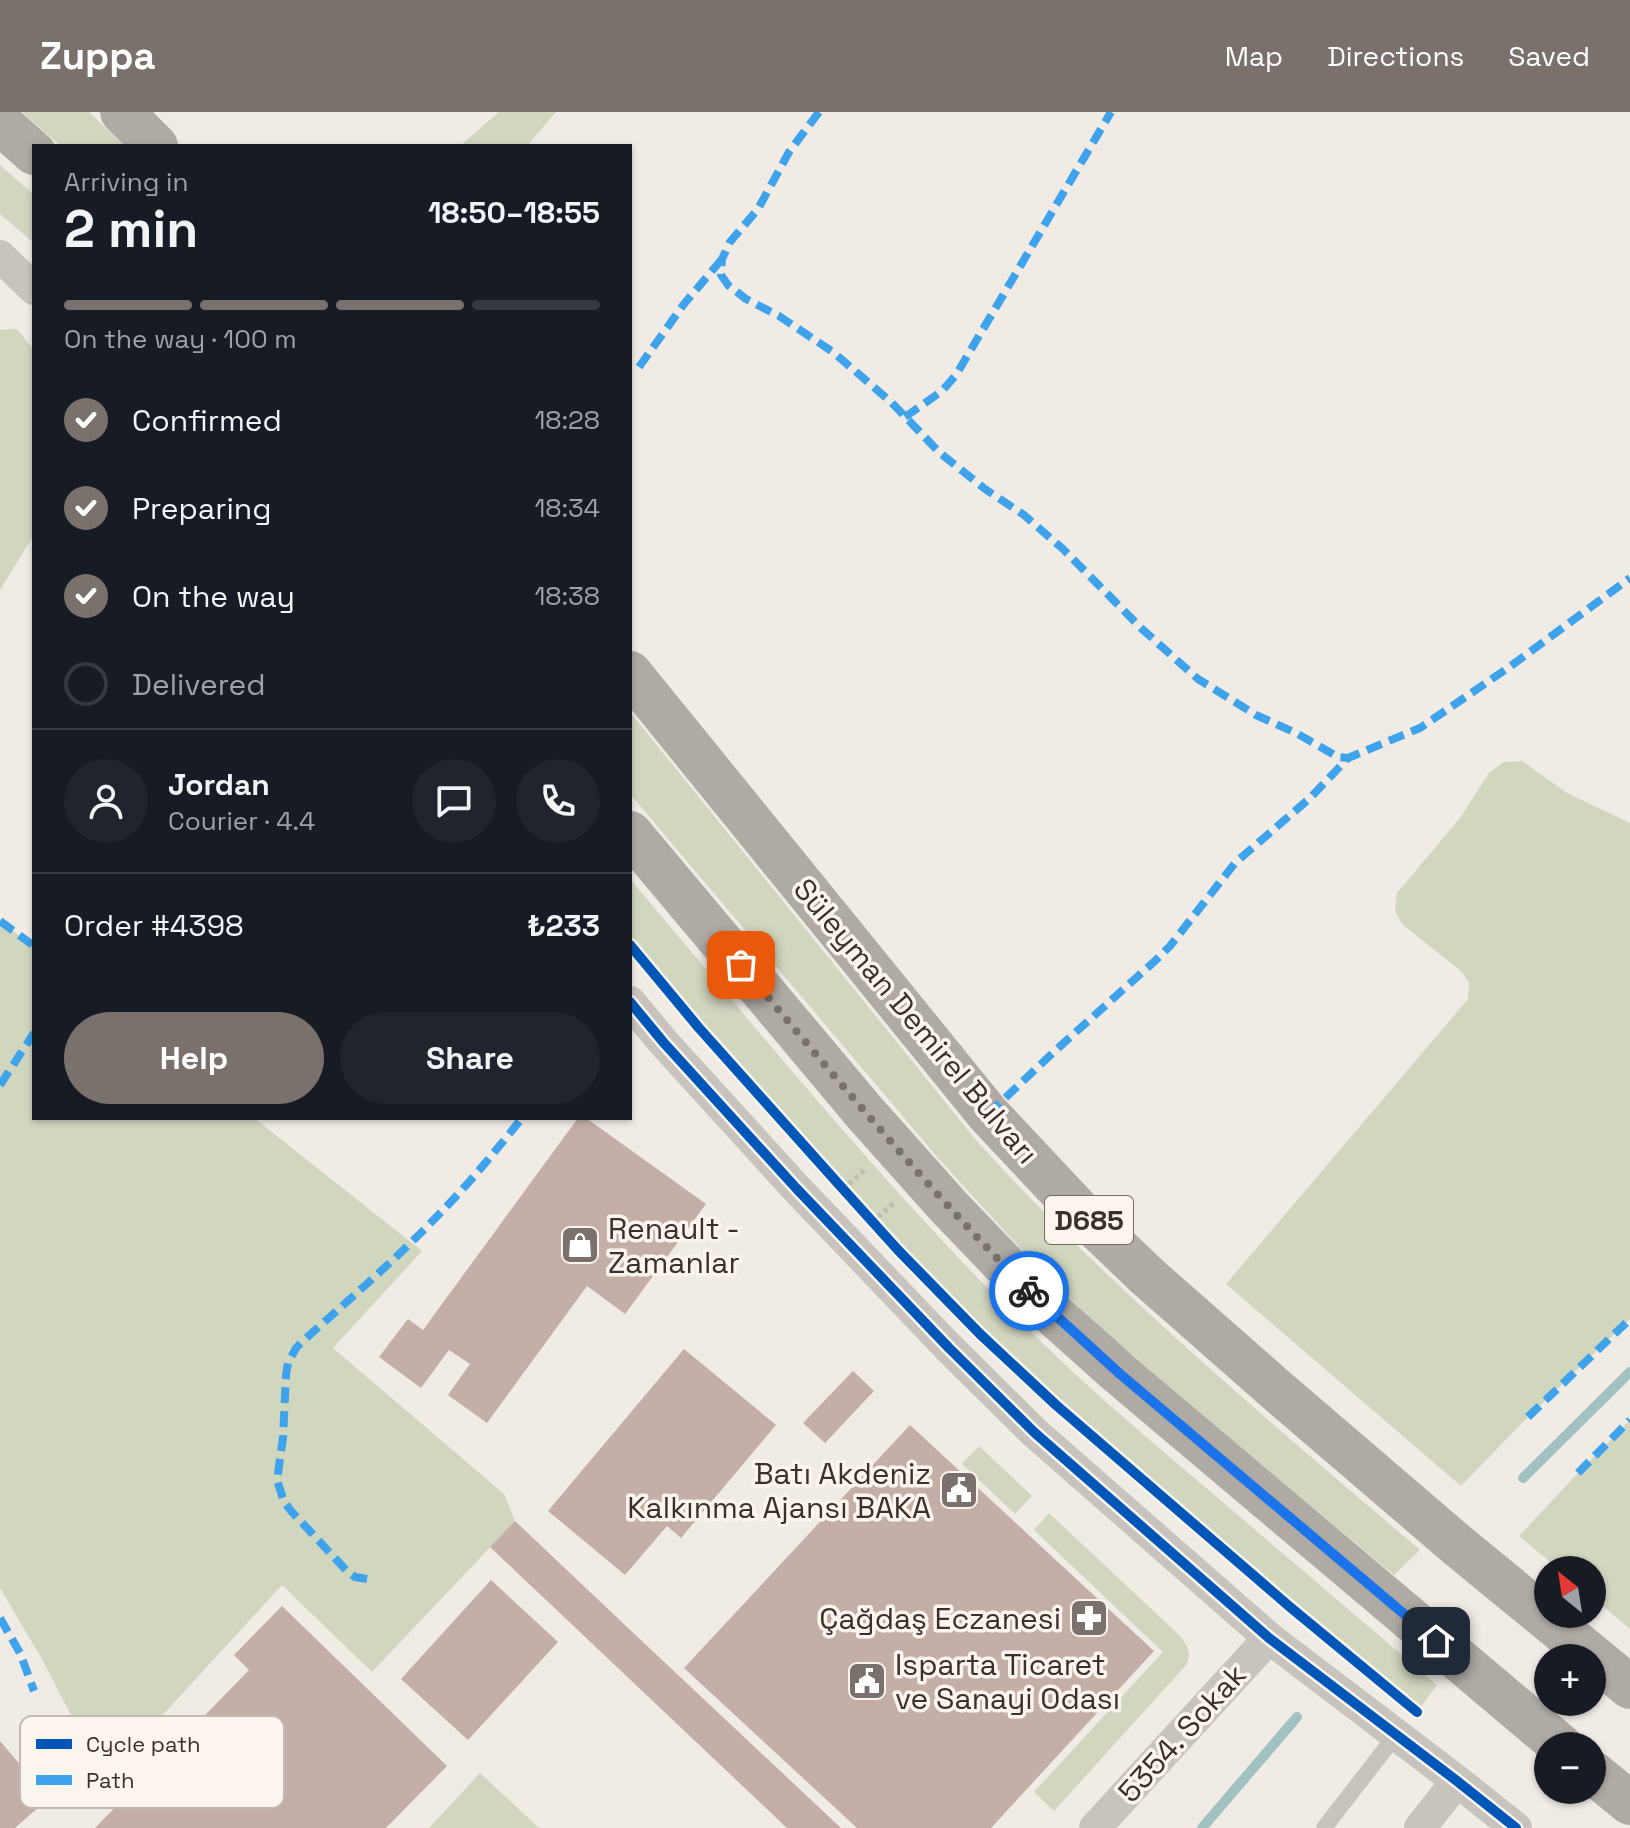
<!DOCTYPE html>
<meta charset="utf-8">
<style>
body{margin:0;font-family:"Space Grotesk",sans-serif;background:#20242c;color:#f1f3f6;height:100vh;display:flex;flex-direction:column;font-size:30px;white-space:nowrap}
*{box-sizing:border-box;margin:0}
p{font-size:26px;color:#9ea1a6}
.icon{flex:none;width:44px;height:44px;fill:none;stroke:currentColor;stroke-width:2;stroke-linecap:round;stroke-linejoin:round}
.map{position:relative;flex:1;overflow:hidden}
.drawer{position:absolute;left:32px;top:32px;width:600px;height:976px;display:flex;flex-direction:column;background:#171b24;border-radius:0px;box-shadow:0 2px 6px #0004}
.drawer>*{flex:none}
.needle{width:52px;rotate:330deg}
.tools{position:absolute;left:1534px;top:1444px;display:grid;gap:16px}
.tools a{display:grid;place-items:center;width:72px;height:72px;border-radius:50%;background:#171b24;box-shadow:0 2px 6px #0004;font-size:40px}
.pin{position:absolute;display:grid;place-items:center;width:68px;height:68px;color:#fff;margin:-34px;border-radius:16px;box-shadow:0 4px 12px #0006}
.courier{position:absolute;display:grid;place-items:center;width:80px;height:80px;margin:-40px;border:6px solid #1a73e8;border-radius:50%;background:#fff;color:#222;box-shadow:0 2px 10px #0007}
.head em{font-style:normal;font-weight:600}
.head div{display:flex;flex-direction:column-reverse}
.head{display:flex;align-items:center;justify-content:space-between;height:136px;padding:0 32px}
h1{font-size:52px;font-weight:600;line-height:60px}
.bar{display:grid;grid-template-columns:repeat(4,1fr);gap:12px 8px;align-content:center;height:96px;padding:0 32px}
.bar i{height:10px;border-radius:6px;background:#363941}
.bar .on{background:#7a716c}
.bar p{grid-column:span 4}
.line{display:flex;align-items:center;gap:20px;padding:0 32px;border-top:2px solid #363941}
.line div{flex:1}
.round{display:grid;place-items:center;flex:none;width:84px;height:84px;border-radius:42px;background:#20242c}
ol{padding:0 32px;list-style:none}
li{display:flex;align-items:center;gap:24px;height:88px}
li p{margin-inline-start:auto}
li .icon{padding:8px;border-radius:50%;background:#7a716c;color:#fff;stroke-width:4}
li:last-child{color:#9ea1a6}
li i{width:44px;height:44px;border:4px solid #363941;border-radius:50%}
.primary-button{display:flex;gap:16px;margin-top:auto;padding:16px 32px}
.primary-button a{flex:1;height:92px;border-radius:48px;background:#7a716c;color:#fff;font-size:32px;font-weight:600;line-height:92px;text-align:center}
.primary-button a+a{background:#20242c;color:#f1f3f6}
header{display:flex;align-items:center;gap:48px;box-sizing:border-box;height:112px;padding:0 40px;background:#7a716c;color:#fff}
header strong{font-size:38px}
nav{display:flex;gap:44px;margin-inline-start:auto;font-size:28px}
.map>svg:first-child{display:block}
.green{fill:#d1d6bf}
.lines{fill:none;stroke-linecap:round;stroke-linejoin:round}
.stream{stroke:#a1c2c1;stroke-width:10}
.building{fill:#c3afa7}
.path{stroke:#c2bbb6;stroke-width:5;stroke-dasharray:4 4;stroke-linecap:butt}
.lane{stroke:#c9c3be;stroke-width:16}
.street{stroke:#c9c3be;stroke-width:32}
.highway{stroke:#afaaa4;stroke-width:44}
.quiet{stroke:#3fa3eb;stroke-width:8;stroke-dasharray:16 8;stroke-linecap:butt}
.cycleway-casing{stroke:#fbf5ee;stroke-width:15}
.cycleway{stroke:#0057b8;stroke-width:10}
.done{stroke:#7a716c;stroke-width:8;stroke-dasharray:0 14.4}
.route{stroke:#1a73e8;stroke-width:10}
.labels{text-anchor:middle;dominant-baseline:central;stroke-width:7;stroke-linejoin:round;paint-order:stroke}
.shield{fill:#fbf5ee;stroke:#756b66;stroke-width:2}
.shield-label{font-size:28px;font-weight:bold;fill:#3b302b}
.street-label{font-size:30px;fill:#3b302b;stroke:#fbf5ee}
.poi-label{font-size:30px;fill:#3b302b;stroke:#fbf5ee;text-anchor:start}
.key{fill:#fbf5ee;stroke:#c1bab4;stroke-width:2}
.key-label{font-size:22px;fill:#3b302b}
</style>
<header>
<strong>Zuppa</strong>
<nav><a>Map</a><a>Directions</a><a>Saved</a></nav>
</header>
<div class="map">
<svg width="1630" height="1716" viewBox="0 0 1630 1716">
<rect width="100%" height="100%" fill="#f0ebe5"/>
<g class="green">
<path d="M22,0H89L125,34H61Z"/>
<path d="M499,0H556L527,34H460Z"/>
<path d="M0,53L34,83V131L0,102Z"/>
<path d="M17,217L34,238V427L32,426L0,478V218Z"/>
<path d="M630,600L975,1027C1110,1177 1266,1306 1420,1438L1394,1463L1206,1307L1107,1222L1041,1159L939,1047L630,682Z"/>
<path d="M1522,649L1567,681L1630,711V1207L1528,1305L1461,1374L1226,1172L1468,887L1469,871L1462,860L1402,812L1395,799L1397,781L1460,706L1489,661L1504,650Z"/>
<path d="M630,767C758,918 882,1072 1022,1211C1082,1271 1147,1326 1212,1381C1287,1445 1362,1509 1437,1573L1417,1600L1290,1495L1056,1293L980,1222L898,1138L699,916L630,833Z"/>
<path d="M0,810L34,834V1006H254L422,1139L333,1236L504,1382L515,1409L372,1560L282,1473L104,1667L42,1547L0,1476Z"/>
<path d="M1630,1308V1517L1592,1485V1458H1560L1519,1424L1578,1361Z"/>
<path d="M979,1334L1032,1384L1015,1402L962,1352Z"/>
<path d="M1049,1401L1179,1523C1187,1533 1193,1541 1186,1553L1054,1699L1034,1680L1163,1540L1034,1418Z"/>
<path d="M480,1661L539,1716H429Z"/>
</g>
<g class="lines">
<g class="stream">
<path d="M1523,1366L1630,1260"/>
<path d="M1202,1716L1297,1605"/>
</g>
</g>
<g class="building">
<path d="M578,1006H586L706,1092L625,1202L587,1174L487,1311L448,1283L470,1252L449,1238L421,1276L379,1245L408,1207L423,1218Z"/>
<path d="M684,1237L776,1313L681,1426L667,1414L625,1463L548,1399Z"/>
<path d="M853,1259L874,1279L825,1331L803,1311Z"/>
<path d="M910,1313L1154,1539L991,1716H857L684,1556Z"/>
<path d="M515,1409L644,1531L841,1716H787L490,1435Z"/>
<path d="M491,1468L558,1530L468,1628L401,1567Z"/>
<path d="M282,1494L447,1654L386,1716H95L249,1558L234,1543Z"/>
<path d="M0,1629L49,1686L15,1716H0Z"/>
</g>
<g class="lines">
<g class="path">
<path d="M843,1077L866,1057"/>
<path d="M872,1110L895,1090"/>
</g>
<path class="lane" d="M1324,1716L1396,1623"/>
<g class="street">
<path d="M0,144L34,177"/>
<path d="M630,890L664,931L796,1076L949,1236L1035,1321L1269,1526L1457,1669L1516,1716"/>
<path d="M1095,1716L1269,1526"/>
<path d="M1420,1716L1457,1669"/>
</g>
<g class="highway">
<path d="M122,0L156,34"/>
<path d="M0,11L34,41"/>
<path d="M630,561L988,1002L1082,1102L1148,1165L1273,1275L1456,1432L1630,1575"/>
<path d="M630,721L865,1001L948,1094L1044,1194L1120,1262L1561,1634"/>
<path d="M1592,1660L1630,1691"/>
</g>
<g class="quiet">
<path d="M819,0L789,40L758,97L730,130L722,147L721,163L728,173L746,187L779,204L833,240L891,290L940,341L985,377L1024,403L1063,437L1142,517L1198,567L1256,603L1296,621L1338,645L1348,646"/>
<path d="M639,255L684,192L722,147"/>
<path d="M905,305L942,279L956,263L1111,0"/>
<path d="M0,809L34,834"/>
<path d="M0,973L34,921"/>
<path d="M988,1002L1057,937L1156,848L1170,834L1235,751L1310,686L1348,646L1420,616L1508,556L1630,466"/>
<path d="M1528,1305L1630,1207"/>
<path d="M1578,1361L1630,1308"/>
<path d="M367,1467L355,1465L347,1459L292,1400L284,1390L277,1368L283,1326L286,1263L288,1251L296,1236L304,1228C352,1185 401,1143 445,1096C473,1067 497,1037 522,1006"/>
<path d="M0,1506L20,1541L34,1579"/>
</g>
<defs>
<g id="cycleway">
<path d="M630,833L699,916L843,1077L898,1138L980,1222L1056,1293L1290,1495L1417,1600"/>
<path d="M630,890L664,931L796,1076L949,1236L1035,1321L1269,1526L1457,1669L1516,1716"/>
</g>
</defs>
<use href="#cycleway" class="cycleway-casing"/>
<use href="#cycleway" class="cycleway"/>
</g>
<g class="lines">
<path class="done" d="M741,853C834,964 927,1076 1029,1179"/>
<path class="route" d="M1029,1179L1120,1262L1436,1529"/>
</g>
<defs>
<symbol id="shop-square" viewBox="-11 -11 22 22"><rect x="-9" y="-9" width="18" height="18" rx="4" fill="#7a716c" stroke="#fbf5ee"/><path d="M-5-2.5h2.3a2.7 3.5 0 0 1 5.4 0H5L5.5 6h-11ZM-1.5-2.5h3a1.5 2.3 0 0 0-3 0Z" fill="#fff"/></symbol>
<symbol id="civic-square" viewBox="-11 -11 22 22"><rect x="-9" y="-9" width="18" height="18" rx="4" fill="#7a716c" stroke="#fbf5ee"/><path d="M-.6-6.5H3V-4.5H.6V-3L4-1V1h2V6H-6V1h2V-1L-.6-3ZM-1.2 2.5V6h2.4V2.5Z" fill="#fff"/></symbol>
<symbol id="pharmacy-square" viewBox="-11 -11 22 22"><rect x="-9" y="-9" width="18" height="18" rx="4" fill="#7a716c" stroke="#fbf5ee"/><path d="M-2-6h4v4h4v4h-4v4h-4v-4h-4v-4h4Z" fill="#fff"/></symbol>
</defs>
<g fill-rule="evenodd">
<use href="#shop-square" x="558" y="1111" width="44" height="44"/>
<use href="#civic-square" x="937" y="1356" width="44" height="44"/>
<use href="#pharmacy-square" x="1067" y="1484" width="44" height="44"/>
<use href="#civic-square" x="845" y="1547" width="44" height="44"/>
</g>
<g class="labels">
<rect class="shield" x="1045" y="1084" width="88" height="48" rx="6"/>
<g class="shield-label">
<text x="1089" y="1108">D685</text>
</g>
<g class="street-label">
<text transform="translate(916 909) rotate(50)">Süleyman Demirel Bulvarı</text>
<text transform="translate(1182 1621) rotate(-48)">5354. Sokak</text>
</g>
<g class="poi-label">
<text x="608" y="1116">Renault -<tspan x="608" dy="34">Zamanlar</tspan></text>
<text x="931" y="1361" text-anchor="end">Batı Akdeniz<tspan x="931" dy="34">Kalkınma Ajansı BAKA</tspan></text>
<text x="1061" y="1506" text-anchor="end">Çağdaş Eczanesi</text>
<text x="895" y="1552">Isparta Ticaret<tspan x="895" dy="34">ve Sanayi Odası</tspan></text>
</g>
</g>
<rect x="20" y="1604" width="264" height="92" rx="12" class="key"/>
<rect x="36" y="1627" width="36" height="10" fill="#0057b8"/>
<rect x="36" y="1663" width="36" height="10" fill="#3fa3eb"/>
<g class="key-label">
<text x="86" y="1640">Cycle path</text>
<text x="86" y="1676">Path</text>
</g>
</svg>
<div class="tools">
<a><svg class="needle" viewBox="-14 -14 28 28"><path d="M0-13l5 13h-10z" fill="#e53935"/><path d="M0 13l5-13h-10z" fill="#9ea1a6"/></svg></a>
<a>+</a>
<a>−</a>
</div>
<div class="pin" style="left:741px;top:853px;background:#ea580c"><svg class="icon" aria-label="bag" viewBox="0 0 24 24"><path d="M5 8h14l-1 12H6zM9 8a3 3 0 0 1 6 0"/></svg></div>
<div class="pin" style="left:1436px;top:1529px;background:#1f2937"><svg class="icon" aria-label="home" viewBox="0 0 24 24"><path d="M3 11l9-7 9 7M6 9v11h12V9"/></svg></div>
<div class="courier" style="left:1029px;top:1179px"><svg class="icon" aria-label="bike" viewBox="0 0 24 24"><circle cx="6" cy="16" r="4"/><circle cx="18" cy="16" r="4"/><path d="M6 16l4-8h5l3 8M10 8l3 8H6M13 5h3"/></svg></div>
<section class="drawer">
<div class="head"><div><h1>2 min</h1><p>Arriving in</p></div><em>18:50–18:55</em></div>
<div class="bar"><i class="on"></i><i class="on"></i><i class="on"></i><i></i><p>On the way · 100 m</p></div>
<ol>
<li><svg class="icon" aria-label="check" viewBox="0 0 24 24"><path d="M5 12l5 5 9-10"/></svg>Confirmed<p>18:28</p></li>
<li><svg class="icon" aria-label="check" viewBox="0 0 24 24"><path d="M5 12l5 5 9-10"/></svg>Preparing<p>18:34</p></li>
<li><svg class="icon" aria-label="check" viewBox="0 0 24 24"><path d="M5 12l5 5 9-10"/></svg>On the way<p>18:38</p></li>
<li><i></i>Delivered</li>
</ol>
<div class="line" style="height:144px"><a class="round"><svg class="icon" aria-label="person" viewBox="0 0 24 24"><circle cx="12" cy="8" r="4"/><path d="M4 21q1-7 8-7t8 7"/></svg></a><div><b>Jordan</b><p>Courier · 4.4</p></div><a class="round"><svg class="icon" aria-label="chat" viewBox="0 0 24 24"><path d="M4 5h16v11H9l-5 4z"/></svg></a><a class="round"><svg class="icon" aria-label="phone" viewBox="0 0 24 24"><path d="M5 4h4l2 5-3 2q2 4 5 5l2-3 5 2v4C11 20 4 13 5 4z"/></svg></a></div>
<div class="line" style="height:104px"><div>Order #4398</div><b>₺233</b></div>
<div class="primary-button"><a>Help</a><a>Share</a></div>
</section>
</div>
